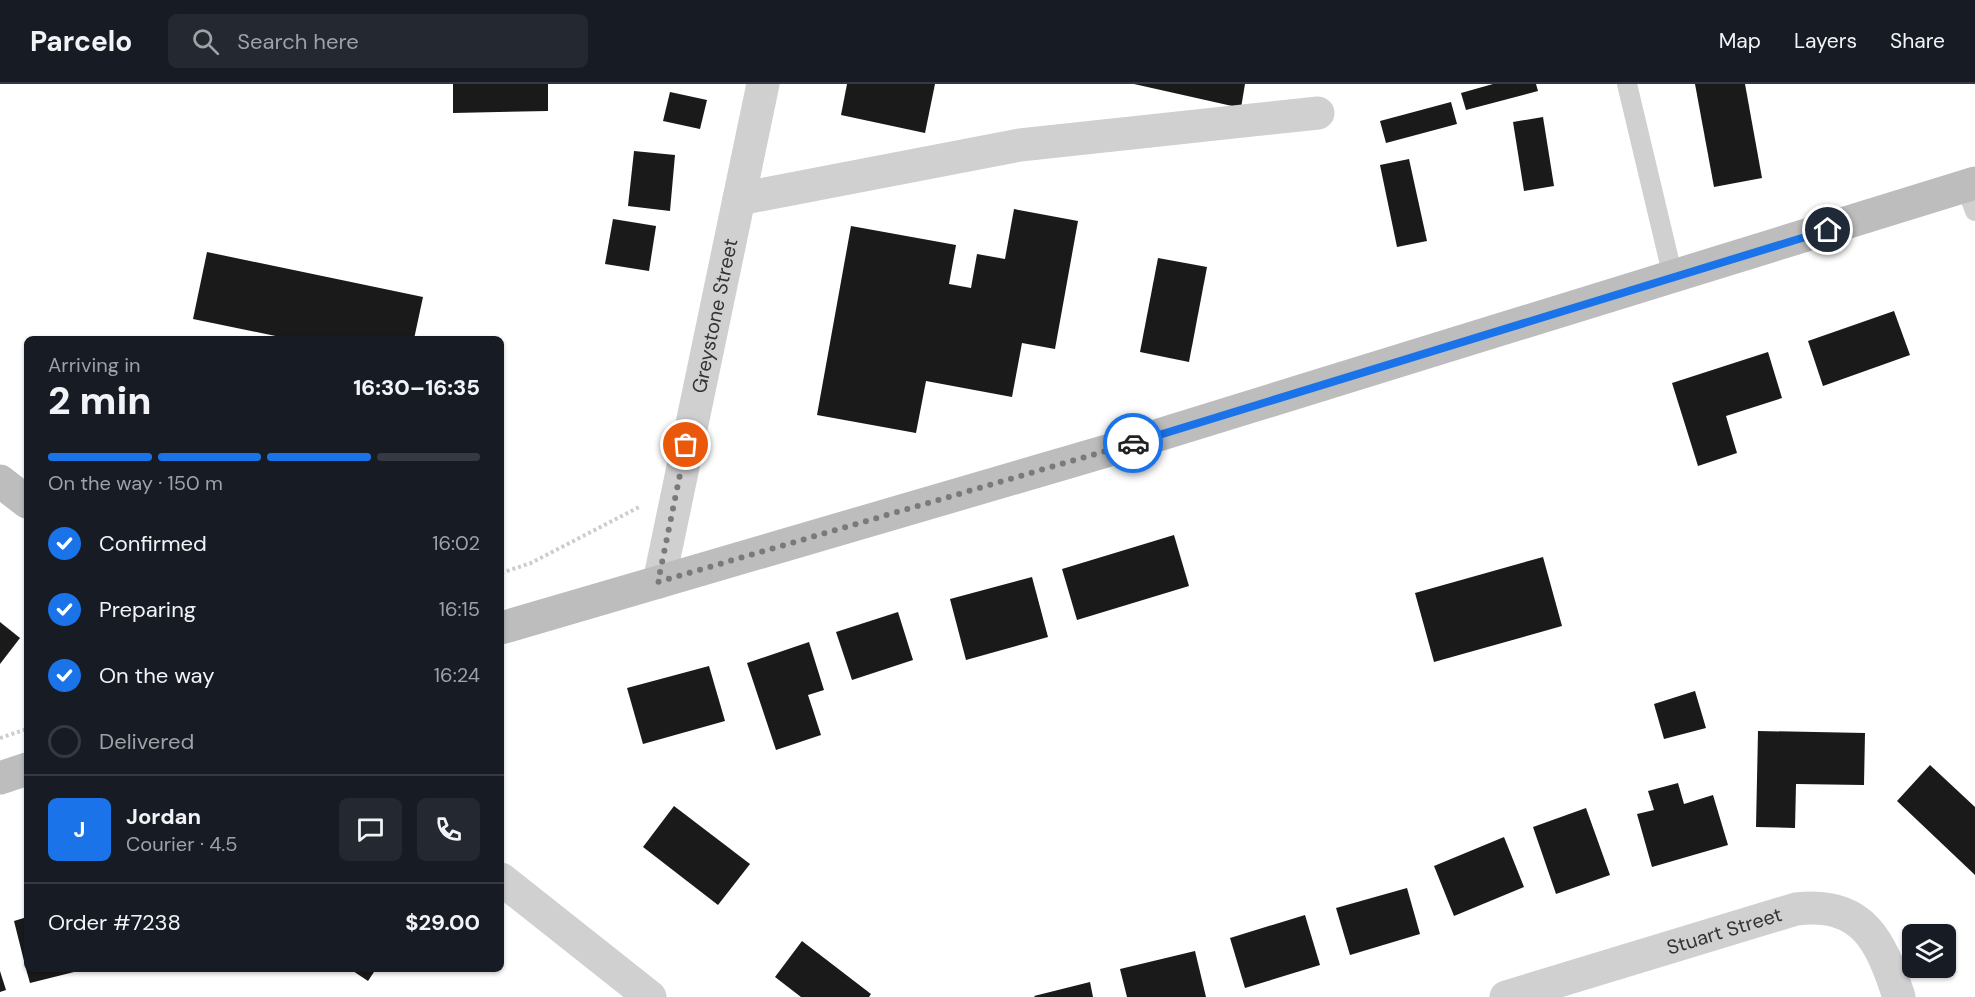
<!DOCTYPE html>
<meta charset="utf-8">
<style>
body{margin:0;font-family:"DM Sans",sans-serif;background:#242831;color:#f1f3f6;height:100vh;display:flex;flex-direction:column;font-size:22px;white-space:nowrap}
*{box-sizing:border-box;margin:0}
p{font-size:20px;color:#9ea1a6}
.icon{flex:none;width:33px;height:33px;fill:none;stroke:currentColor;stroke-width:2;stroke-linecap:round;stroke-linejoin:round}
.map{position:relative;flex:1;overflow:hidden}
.drawer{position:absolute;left:24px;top:252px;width:480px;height:636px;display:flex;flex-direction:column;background:#171b24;border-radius:9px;box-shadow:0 2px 4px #0004}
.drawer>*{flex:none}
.tools{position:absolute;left:1902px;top:840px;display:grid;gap:12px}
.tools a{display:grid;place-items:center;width:54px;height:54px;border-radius:9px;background:#171b24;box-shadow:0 2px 4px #0004;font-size:30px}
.pin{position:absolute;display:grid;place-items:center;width:51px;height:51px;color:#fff;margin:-26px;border:3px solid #fff;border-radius:50%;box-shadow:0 2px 6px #0007}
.courier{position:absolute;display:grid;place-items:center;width:60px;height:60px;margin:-30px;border:4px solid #1a73e8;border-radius:50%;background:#fff;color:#222;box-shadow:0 2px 8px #0007}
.headline em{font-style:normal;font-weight:800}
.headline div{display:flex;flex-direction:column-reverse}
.headline{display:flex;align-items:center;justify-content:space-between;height:102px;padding:0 24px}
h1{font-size:39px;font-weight:800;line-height:45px}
.bar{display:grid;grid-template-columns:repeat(4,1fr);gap:9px 6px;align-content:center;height:72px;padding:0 24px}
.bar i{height:8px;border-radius:4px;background:#363941}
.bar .active{background:#1a73e8}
.bar p{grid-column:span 4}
.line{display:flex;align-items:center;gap:15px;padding:0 24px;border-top:2px solid #363941}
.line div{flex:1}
.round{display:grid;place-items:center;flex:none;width:63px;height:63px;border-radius:9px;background:#242831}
ol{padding:0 24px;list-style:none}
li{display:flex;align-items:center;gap:18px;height:66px}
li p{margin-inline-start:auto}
li .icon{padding:6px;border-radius:50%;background:#1a73e8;color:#fff;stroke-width:4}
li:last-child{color:#9ea1a6}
li i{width:33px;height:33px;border:3px solid #363941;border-radius:50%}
header{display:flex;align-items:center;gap:36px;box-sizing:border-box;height:84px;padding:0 30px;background:#171b24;border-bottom:2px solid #363941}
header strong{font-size:28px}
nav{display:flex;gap:33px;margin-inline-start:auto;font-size:21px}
.search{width:420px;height:54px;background:#242831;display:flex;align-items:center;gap:15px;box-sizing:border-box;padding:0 21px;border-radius:9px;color:#9ea1a6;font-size:22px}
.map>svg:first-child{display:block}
.building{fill:#1a1a1a}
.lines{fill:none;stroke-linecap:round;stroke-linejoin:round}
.path{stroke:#cdcdcd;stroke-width:4;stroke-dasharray:3 3;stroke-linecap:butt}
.lane{stroke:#d0d0d0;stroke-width:20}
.street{stroke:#d0d0d0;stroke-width:33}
.secondary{stroke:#bdbdbd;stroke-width:33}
.done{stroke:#7a7a7a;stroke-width:6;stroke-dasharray:0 10.8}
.route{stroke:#1a73e8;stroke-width:8}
.labels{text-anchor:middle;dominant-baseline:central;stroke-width:6;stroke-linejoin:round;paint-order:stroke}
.street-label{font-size:20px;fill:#333;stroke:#fff}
</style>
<header>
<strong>Parcelo</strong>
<div class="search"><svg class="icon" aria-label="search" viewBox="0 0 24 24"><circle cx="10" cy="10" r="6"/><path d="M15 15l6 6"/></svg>Search here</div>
<nav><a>Map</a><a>Layers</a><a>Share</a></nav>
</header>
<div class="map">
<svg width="1975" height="913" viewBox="0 0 1975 913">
<rect width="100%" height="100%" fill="#fff"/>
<g class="building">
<path d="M453,0H548V27L453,29Z"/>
<path d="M847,0H935L925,49L841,31Z"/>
<path d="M1134,0H1245L1241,24Z"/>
<path d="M1493,0H1536L1538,7L1466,26L1461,9Z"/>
<path d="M1695,0H1745L1762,94L1714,103Z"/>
<path d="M670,8L707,16L700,45L663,37Z"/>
<path d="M1451,18L1457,40L1386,59L1380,37Z"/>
<path d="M1543,33L1554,102L1524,107L1513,38Z"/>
<path d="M634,67L675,71L670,127L628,122Z"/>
<path d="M1409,75L1427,157L1397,163L1380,81Z"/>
<path d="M1014,125L1078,137L1055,265L1022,259L1012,313L926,297L916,349L817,331L851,142L956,161L949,200L971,204L977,170L1005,175Z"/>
<path d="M613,135L656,142L649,187L605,180Z"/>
<path d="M207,168L423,213L414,255H290L193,235Z"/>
<path d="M1158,174L1207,183L1189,278L1140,268Z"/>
<path d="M1894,227L1910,271L1823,302L1808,257Z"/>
<path d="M1768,268L1782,314L1726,332L1737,369L1698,382L1672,299Z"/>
<path d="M1174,451L1189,502L1077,536L1062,485Z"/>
<path d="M1543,473L1562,542L1434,578L1415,509Z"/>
<path d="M1032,493L1048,553L966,576L950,515Z"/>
<path d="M898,528L913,576L852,596L836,548Z"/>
<path d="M0,538L20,554L0,580Z"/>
<path d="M809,558L824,606L808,611L821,651L776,666L747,579Z"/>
<path d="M709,582L725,637L643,660L627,604Z"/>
<path d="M1695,607L1706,644L1664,655L1654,620Z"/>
<path d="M1758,647L1865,649L1864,701L1796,700L1795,744L1756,743Z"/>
<path d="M1930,681L1975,723V791L1897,717Z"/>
<path d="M1678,699L1684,720L1713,711L1728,761L1652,783L1637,730L1654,726L1648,707Z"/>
<path d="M674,722L750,780L718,821L643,763Z"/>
<path d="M1586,724L1610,791L1556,810L1533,743Z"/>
<path d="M1504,753L1524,803L1454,832L1434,782Z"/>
<path d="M1407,804L1420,850L1350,871L1336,824Z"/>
<path d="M1305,831L1320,881L1245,904L1230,854Z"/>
<path d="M27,833V885H26L14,837Z"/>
<path d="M802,857L871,910L869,913H801L775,893Z"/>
<path d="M1195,867L1206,913H1127L1120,885Z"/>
<path d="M26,885H82V886L30,899Z"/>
<path d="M350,885H376L368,897Z"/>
<path d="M0,887L6,906L0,908Z"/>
<path d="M1090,898L1093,913H1035L1034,912Z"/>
</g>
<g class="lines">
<g class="path">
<path d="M501,489L531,479L641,422"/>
<path d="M0,654L27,645"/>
</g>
<g class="lane">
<path d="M1627,0L1673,193"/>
<path d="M1966,102L1975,127"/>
</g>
<g class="street">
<path d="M739,115L1020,61L1318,29"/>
<path id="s1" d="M659,498L763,0"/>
<path d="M501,795L650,913"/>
<path id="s2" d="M1506,913L1796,825C1864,817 1881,858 1899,913"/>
</g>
<g class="secondary">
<path d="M0,397L27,418"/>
<path d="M501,544L1110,366L1975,99"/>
<path d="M0,694L27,685"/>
</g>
</g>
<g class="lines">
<path class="done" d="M686,361L658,498L1133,359"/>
<path class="route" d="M1133,359L1828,146"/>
</g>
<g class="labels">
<g class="street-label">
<text stroke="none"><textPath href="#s1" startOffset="272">Greystone Street</textPath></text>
<text stroke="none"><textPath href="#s2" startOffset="228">Stuart Street</textPath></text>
</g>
</g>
</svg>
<div class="tools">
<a><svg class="icon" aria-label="layers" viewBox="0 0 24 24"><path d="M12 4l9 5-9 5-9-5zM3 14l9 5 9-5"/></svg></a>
</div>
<div class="pin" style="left:686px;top:361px;background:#ea580c"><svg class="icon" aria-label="bag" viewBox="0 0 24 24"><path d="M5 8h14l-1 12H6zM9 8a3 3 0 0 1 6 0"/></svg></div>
<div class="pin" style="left:1828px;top:146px;background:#1f2937"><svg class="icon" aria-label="home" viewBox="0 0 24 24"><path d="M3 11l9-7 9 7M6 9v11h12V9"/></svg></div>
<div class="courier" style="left:1133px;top:359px"><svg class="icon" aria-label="car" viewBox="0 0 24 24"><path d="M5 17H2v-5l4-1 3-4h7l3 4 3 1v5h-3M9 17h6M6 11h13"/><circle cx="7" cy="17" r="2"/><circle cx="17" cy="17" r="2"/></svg></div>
<section class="drawer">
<div class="headline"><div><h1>2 min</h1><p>Arriving in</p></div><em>16:30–16:35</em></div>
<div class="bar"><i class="active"></i><i class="active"></i><i class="active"></i><i></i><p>On the way · 150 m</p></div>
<ol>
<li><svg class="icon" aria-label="check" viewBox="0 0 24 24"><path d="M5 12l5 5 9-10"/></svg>Confirmed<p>16:02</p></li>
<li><svg class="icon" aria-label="check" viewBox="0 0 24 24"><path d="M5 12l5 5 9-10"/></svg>Preparing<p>16:15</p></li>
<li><svg class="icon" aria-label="check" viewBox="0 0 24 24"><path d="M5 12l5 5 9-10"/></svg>On the way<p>16:24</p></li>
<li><i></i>Delivered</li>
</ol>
<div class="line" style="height:108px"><b class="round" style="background:#1a73e8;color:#fff">J</b><div><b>Jordan</b><p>Courier · 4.5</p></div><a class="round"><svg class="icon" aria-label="chat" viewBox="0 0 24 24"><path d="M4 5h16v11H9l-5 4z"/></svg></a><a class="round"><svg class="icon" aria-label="phone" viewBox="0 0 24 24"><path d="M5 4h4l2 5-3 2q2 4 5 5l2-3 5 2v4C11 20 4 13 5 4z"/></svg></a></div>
<div class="line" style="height:78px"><div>Order #7238</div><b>$29.00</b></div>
</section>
</div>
